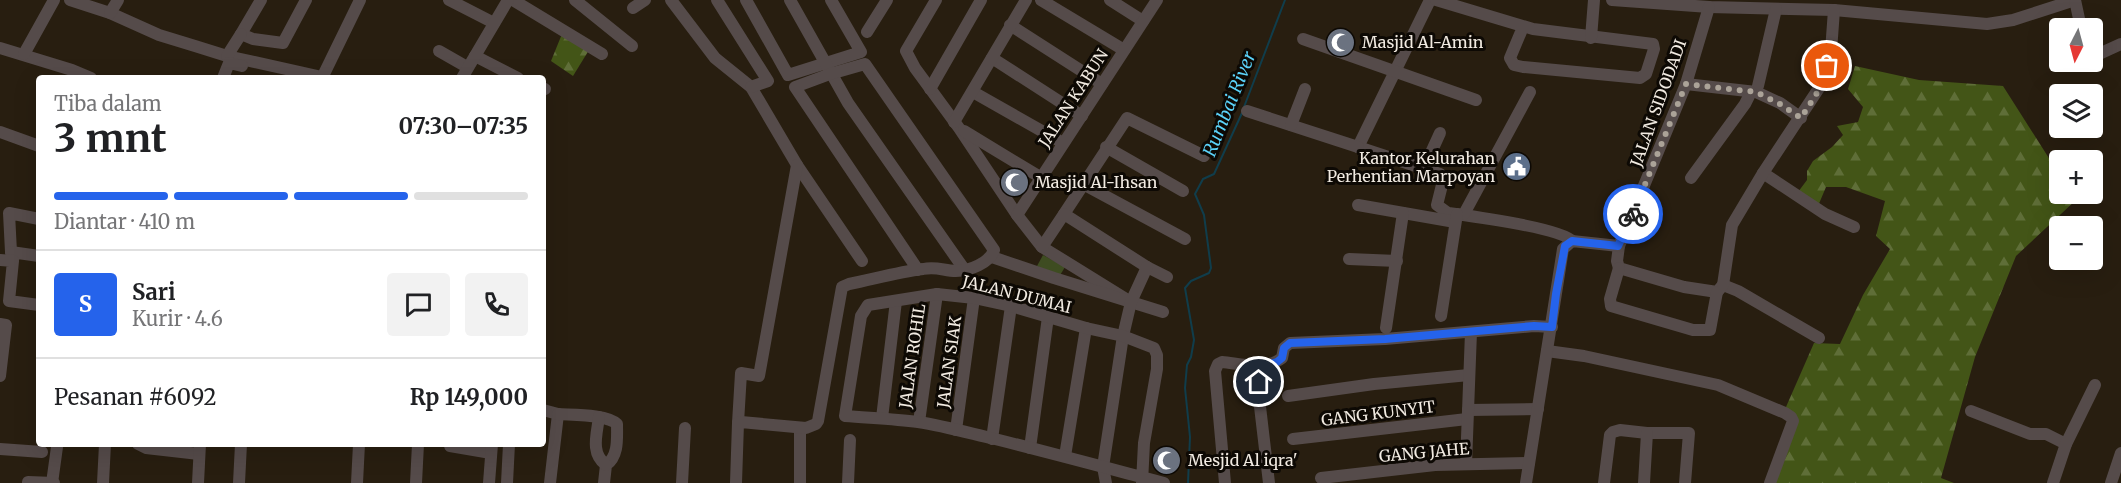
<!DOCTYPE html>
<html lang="id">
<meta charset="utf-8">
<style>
body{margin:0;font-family:Merriweather,serif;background:#f2f2f2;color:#202124;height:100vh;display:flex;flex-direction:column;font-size:22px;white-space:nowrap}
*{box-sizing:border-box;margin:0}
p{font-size:20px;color:#757577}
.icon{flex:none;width:33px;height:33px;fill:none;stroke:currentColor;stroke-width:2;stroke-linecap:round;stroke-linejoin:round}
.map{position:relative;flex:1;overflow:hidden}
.side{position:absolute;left:36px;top:75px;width:510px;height:372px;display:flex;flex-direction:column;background:#fff;border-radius:6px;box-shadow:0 6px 24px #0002}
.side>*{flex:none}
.needle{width:39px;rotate:186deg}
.buttons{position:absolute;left:2049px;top:18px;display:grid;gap:12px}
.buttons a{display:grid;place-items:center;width:54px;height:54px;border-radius:6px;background:#fff;box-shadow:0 6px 24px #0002;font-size:30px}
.pin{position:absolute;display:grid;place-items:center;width:51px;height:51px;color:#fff;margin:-26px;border:3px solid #fff;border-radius:50%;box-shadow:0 2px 6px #0007}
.courier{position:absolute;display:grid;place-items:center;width:60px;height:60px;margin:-30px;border:4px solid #2563eb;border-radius:50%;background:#fff;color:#222;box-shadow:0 2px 8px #0007}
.summary em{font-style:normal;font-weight:700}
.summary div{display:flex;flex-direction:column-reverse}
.summary{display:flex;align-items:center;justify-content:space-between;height:102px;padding:0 18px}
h1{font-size:39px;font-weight:700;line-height:45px}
.bar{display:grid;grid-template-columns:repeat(4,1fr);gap:9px 6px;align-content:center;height:72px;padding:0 18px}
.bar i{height:8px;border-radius:4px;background:#e0e0e0}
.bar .on{background:#2563eb}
.bar p{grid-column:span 4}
.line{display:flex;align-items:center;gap:15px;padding:0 18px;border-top:2px solid #e0e0e0}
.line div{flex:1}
.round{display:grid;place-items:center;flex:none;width:63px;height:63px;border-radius:6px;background:#f2f2f2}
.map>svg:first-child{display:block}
.forest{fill:url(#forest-firs)}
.garden{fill:#3e4c21}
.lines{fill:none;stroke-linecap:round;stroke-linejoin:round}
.stream{stroke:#103d4b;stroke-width:2}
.minor{stroke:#554b4a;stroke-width:12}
.done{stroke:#aba398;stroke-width:6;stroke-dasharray:0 10.8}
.route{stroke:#2563eb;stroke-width:8}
.labels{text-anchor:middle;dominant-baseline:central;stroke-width:6;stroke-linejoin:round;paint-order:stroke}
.poi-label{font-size:16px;fill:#f1eae1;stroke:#0d0904;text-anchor:start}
.street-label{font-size:16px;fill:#f1eae1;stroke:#0d0904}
.water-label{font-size:18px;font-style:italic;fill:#5bd2f9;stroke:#0d0904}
</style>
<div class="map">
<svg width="2121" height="483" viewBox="0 0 2121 483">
<defs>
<pattern id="forest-firs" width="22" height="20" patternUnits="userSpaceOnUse" patternTransform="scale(1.5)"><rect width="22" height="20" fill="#435517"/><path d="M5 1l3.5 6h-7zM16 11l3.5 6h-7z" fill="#5f6e38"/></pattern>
</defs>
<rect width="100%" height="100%" fill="#281e10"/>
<g class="forest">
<path d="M562,34L589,50L573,76L551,61Z"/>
<path d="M1855,66L1919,80L2003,86L2059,174L2060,194H2072L2076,200L2016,256L1975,357L1941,478L1954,483H1775L1794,428L1786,407L1814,343L1840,344L1863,295L1890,249L1876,236L1885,201L1846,187H1826L1818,206L1798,192L1807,180V171L1813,161L1832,147L1843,135L1837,126L1858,122L1863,107L1848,89Z"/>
</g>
<path class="garden" d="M1043,255L1065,267L1059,277L1037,266Z"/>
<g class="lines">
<g class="stream">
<path d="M1244,107L1285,0"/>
<path d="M1188,483L1190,437L1185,388L1187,365L1191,357L1194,340L1185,288L1191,281L1209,273L1211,268L1204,215L1195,194L1203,179L1214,174L1242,113"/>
</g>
<g class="minor">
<path d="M70,0L110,13L159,35L195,46L227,56L322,77"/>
<path d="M261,0L241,34L253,39L283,43L306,0"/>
<path d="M449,0L494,23"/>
<path d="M513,0L602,54"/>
<path d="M575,0L632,46"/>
<path d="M671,0L715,58L751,87L797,165L862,261"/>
<path d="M717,0L768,81L751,87"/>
<path d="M746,0L788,75L861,52L831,0"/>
<path d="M790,0L848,103L964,269"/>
<path d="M936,0L906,51L915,68L959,128L1017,215L1042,247L1131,302"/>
<path d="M1041,0L1124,50"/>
<path d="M1110,0L1143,21"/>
<path d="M1430,0L1358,147L1440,174L1443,181L1437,205L1448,213C1470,216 1561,228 1572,241"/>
<path d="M1436,0L1533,29L1653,44L1654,49L1646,74L1640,78L1523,67L1514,65L1510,58L1523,27"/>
<path d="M1612,0L1709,7L1834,10L1987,24L2013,20L2075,0"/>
<path d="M2075,0L2081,28"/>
<path d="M633,8L645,0"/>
<path d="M110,13L118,0"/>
<path d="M1010,25L1102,84"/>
<path d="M867,32L887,0"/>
<path d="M1591,38L1594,0"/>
<path d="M1303,39L1476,100"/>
<path d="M0,48L72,70L91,78"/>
<path d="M439,51L467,67"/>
<path d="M2092,53L2099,54L2121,44"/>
<path d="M24,54L54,0"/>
<path d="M227,56L241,34"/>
<path d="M475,56L518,78"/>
<path d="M992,58L1082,116"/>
<path d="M223,78L229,63L242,66"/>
<path d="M322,78L360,0"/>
<path d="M462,78L508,0"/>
<path d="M1686,84L1756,92L1780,103L1801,118"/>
<path d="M1758,86L1776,9"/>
<path d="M543,88L545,89"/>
<path d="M930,89L981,0"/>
<path d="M973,92L1063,143"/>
<path d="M1247,111L1358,147"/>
<path d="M954,122L1026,0"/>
<path d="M1291,125L1305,89"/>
<path d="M964,131L1040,177"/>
<path d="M0,132L39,146"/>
<path d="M1106,147L1183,191"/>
<path d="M1424,168L1440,133"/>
<path d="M1763,173L1825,214L1854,227"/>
<path d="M1691,178L1745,104L1751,92"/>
<path d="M1083,184L1185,239"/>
<path d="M1358,205L1455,222"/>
<path d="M1064,214L1127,118L1204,156"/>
<path d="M1464,214L1530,92"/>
<path d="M1017,215L1157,0"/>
<path d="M1619,246L1617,261L1619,268L1684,287L1717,292L1723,285L1738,291L1819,338"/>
<path d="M1042,247L1064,214L1147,267L1167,277"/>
<path d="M11,252L9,213L39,219"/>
<path d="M992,257L1054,278L1163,312"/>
<path d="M13,259L11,252L39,256"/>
<path d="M1349,259L1397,261"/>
<path d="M0,260L13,261L9,301L39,305"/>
<path d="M1619,268L1610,299L1611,306L1693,330H1710L1717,292"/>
<path d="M1723,285L1732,225L1763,173L1823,82L1831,51L1834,10"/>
<path d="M1441,316L1457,214"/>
<path d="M0,324L6,325L0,376"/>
<path d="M1386,328L1403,213"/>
<path d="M1547,351L1584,356L1718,385L1785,413L1791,417L1793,421L1770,483"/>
<path d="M1259,367V398L1269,483"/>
<path d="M1288,396L1374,384L1469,375"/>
<path d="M543,410L558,414L550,483"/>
<path d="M1468,410L1538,409"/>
<path d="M1971,411L2030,434H2046L2066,444"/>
<path d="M558,414C573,415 607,414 617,424C617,438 619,456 606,465L604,483"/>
<path d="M599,417C597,434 590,453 606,465"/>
<path d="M882,418L896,301"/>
<path d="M919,422L937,294"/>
<path d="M738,423L741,373L759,376L797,165"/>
<path d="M800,428V483"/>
<path d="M956,430L974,298"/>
<path d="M992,439L1011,306"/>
<path d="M1293,439L1467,419"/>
<path d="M138,444L146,448L199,454"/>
<path d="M450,446L491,453"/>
<path d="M1030,448L1048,317"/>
<path d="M0,449L42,452"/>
<path d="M1065,456L1086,328"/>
<path d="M1466,464L1471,332"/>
<path d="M1321,478L1435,465L1529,463"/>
<path d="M28,482L54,483"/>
<path d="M52,483L57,447"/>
<path d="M103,483L105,444"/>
<path d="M198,483L200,444"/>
<path d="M239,483L241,444"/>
<path d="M357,483L359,444"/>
<path d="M416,483L418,444"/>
<path d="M489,483L492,444"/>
<path d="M507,483L509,444"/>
<path d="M682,483L685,428"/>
<path d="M736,483L738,423L741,422L806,428L816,424L818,421L842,287L849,284C874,279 898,272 923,269C937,266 944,271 956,271C969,271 990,263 994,250L865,64L830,74L795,87L918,270"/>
<path d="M848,483L850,440"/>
<path d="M1106,483L1103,467L1123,336L1131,302L1147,267"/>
<path d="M1142,483L1144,443L1157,369V355L1154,348L1123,336L1086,328L1011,306L974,298L937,294L868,305L861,316L845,416C869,418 894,419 918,422C944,426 969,433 995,439C1051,453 1107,468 1164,483"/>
<path d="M1225,483L1215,371L1218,364L1222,362C1242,364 1265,371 1282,358L1284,348L1290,343L1385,339L1534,326L1552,327"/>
<path d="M1526,483L1563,249L1572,241L1619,246L1686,84L1709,7"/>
<path d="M1604,483L1610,435L1613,432L1620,430L1647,433H1689L1685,483"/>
<path d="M1644,483L1647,433"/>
<path d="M2053,483L2066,444L2095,385"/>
<path d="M2111,483L2121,453"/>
</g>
</g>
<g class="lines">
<path class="done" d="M1633,214L1686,84L1756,92L1780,104L1801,118L1824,82L1827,66"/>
<path class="route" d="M1259,382V367L1277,362L1282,358L1284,348L1290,343L1385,339L1534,326L1552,327L1556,294L1565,246L1572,241L1618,246L1633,214"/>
</g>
<defs>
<symbol id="mosque-disc" viewBox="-11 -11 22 22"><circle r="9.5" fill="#6b7280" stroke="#0d0904"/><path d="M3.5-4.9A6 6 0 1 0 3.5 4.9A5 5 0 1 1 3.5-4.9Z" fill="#fff"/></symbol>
<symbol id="civic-disc" viewBox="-11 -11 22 22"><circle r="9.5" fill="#5c6f8a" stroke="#0d0904"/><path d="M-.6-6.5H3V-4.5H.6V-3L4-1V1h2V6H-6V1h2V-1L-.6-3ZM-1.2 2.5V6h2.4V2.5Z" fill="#fff"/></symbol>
</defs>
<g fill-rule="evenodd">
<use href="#mosque-disc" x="1324" y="26" width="33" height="33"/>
<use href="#civic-disc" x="1500" y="150" width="33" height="33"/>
<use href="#mosque-disc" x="998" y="166" width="33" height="33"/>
<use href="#mosque-disc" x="1150" y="444" width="33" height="33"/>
</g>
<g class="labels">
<g class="poi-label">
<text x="1362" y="42">Masjid Al-Amin</text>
<text x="1495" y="158" text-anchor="end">Kantor Kelurahan<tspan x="1495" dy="18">Perhentian Marpoyan</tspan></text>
<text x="1035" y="182">Masjid Al-Ihsan</text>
<text x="1188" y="460">Mesjid Al iqra'</text>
</g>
<g class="street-label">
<text transform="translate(1073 98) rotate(-57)">JALAN KABUN</text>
<text transform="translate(1658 103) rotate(-70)">JALAN SIDODADI</text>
<text transform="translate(1017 294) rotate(14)">JALAN DUMAI</text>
<text transform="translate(912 356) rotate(-82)">JALAN ROHIL</text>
<text transform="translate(949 362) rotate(-82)">JALAN SIAK</text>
<text transform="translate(1378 413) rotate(-7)">GANG KUNYIT</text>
<text transform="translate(1424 452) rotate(-5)">GANG JAHE</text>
</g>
<g class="water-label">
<text transform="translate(1229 104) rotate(-68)">Rumbai River</text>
</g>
</g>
</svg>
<div class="buttons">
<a><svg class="needle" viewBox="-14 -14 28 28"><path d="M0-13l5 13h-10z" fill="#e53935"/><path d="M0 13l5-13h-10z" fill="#757577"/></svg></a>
<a><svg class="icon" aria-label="layers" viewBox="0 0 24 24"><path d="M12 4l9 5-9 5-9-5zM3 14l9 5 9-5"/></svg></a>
<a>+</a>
<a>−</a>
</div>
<div class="pin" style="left:1827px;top:66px;background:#ea580c"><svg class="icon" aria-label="bag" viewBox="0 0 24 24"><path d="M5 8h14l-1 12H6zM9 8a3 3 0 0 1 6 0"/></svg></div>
<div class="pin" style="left:1259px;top:382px;background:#1f2937"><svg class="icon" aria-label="home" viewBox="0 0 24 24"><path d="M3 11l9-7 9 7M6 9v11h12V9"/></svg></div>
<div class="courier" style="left:1633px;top:214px"><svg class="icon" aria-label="bike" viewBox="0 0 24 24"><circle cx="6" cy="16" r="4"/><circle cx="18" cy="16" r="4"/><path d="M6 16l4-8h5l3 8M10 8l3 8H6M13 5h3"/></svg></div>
<section class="side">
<div class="summary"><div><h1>3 mnt</h1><p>Tiba dalam</p></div><em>07:30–07:35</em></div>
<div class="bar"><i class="on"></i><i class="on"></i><i class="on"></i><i></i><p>Diantar · 410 m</p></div>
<div class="line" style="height:108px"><b class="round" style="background:#2563eb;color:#fff">S</b><div><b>Sari</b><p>Kurir · 4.6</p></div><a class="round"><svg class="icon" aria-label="chat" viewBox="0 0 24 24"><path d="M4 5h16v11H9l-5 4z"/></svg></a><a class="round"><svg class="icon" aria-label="phone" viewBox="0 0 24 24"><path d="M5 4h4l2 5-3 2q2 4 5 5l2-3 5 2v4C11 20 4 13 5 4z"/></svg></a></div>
<div class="line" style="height:78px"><div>Pesanan #6092</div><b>Rp 149,000</b></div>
</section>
</div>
